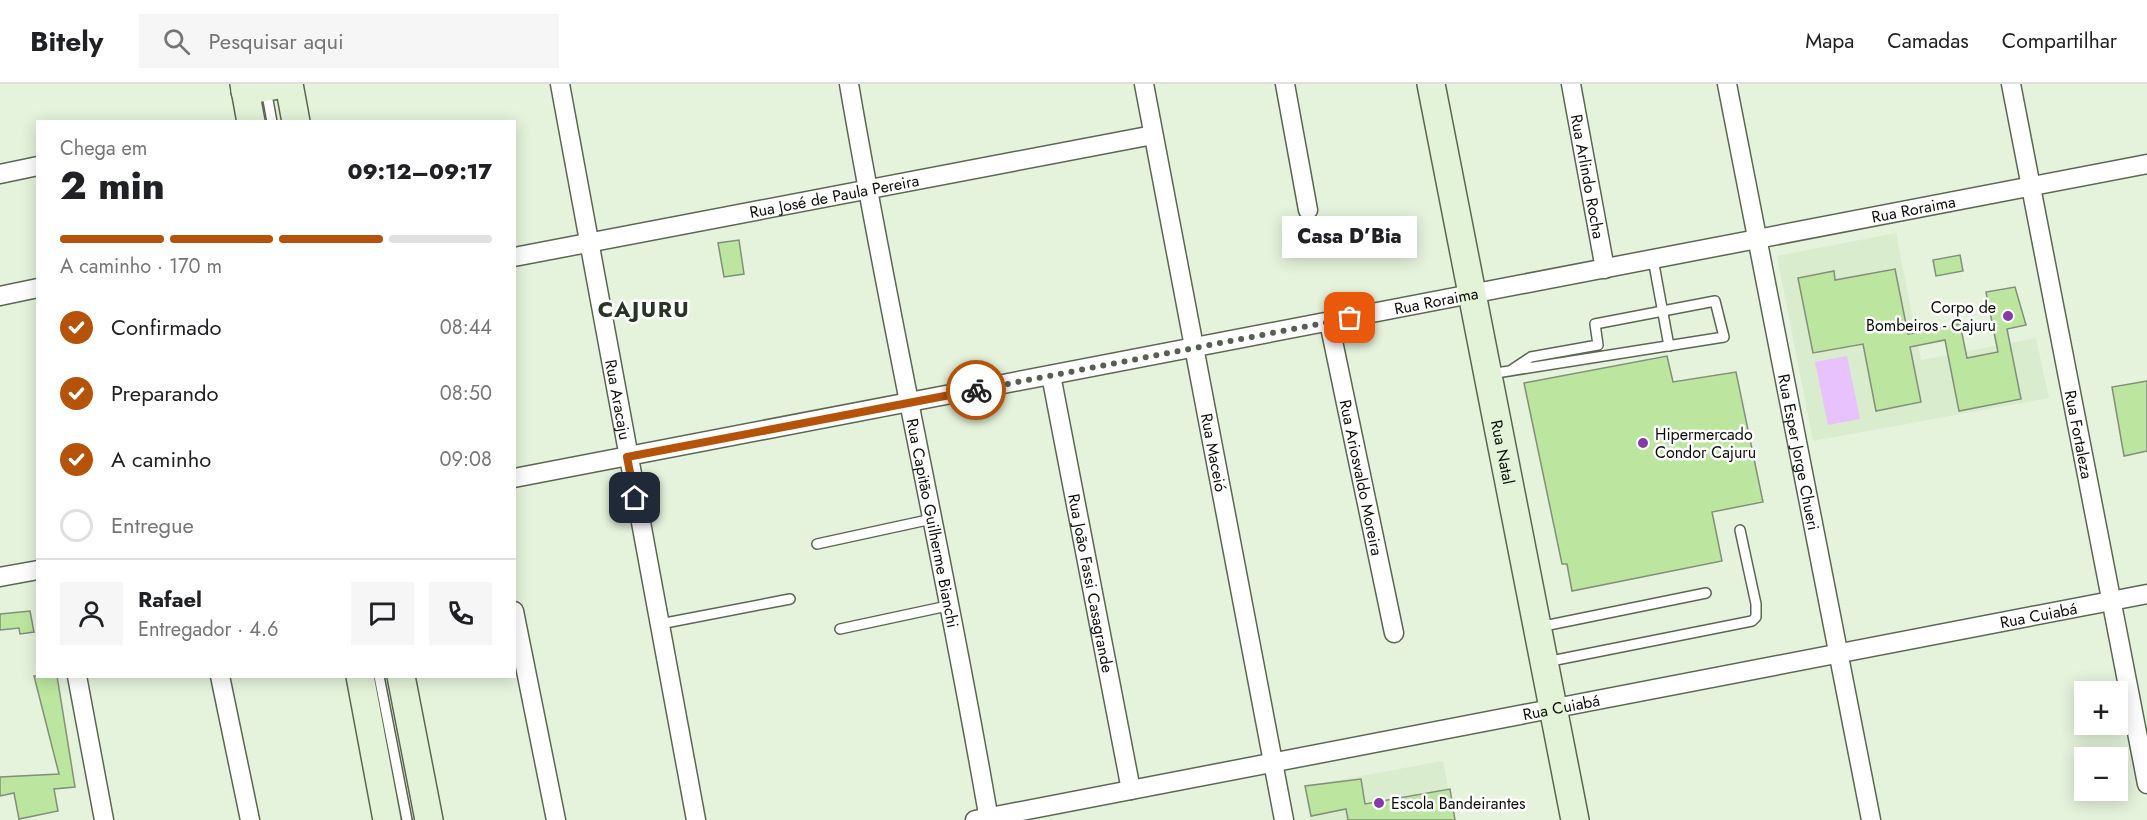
<!DOCTYPE html>
<html lang="pt">
<meta charset="utf-8">
<style>
body{margin:0;font-family:Jost,sans-serif;background:#f6f6f6;color:#202124;height:100vh;display:flex;flex-direction:column;font-size:22px;white-space:nowrap}
*{box-sizing:border-box;margin:0}
p{font-size:20px;color:#757577}
.icon{flex:none;width:33px;height:33px;fill:none;stroke:currentColor;stroke-width:2;stroke-linecap:round;stroke-linejoin:round}
.map{position:relative;flex:1;overflow:hidden}
.details{position:absolute;left:36px;top:36px;width:480px;height:558px;display:flex;flex-direction:column;background:#fff;border-radius:0px;box-shadow:0 3px 15px #0003}
.details>*{flex:none}
.fabs{position:absolute;left:2074px;top:597px;display:grid;gap:12px}
.fabs a{display:grid;place-items:center;width:54px;height:54px;border-radius:0px;background:#fff;box-shadow:0 3px 15px #0003;font-size:30px}
.pin{position:absolute;display:grid;place-items:center;width:51px;height:51px;color:#fff;margin:-26px;border-radius:12px;box-shadow:0 3px 9px #0006}
.courier{position:absolute;display:grid;place-items:center;width:60px;height:60px;margin:-30px;border:4px solid #b45309;border-radius:50%;background:#fff;color:#222;box-shadow:0 2px 8px #0007}
.bubble{position:absolute;height:42px;border-radius:0px;background:#fff;box-shadow:0 3px 15px #0003;font-size:20px;font-weight:800;line-height:42px;text-align:center}
.summary em{font-style:normal;font-weight:800}
.summary div{display:flex;flex-direction:column-reverse}
.summary{display:flex;align-items:center;justify-content:space-between;height:102px;padding:0 24px}
h1{font-size:39px;font-weight:800;line-height:45px}
.bar{display:grid;grid-template-columns:repeat(4,1fr);gap:9px 6px;align-content:center;height:72px;padding:0 24px}
.bar i{height:8px;border-radius:4px;background:#e0e0e0}
.bar .on{background:#b45309}
.bar p{grid-column:span 4}
.line{display:flex;align-items:center;gap:15px;padding:0 24px;border-top:2px solid #e0e0e0}
.line div{flex:1}
.round{display:grid;place-items:center;flex:none;width:63px;height:63px;border-radius:0px;background:#f6f6f6}
ol{padding:0 24px;list-style:none}
li{display:flex;align-items:center;gap:18px;height:66px}
li p{margin-inline-start:auto}
li .icon{padding:6px;border-radius:50%;background:#b45309;color:#fff;stroke-width:4}
li:last-child{color:#757577}
li i{width:33px;height:33px;border:3px solid #e0e0e0;border-radius:50%}
header{display:flex;align-items:center;gap:36px;box-sizing:border-box;height:84px;padding:0 30px;background:#fff;border-bottom:2px solid #e0e0e0}
header strong{font-size:28px}
nav{display:flex;gap:33px;margin-inline-start:auto;font-size:21px}
.search{width:420px;height:54px;background:#f6f6f6;display:flex;align-items:center;gap:15px;box-sizing:border-box;padding:0 21px;border-radius:0px;color:#757577;font-size:22px}
.map>svg:first-child{display:block}
.built{fill:#d9eccd}
.green{fill:#e8c2fd}
.building{fill:#bce69f;stroke:#828f7a;stroke-width:1.5}
.lines{fill:none;stroke-linecap:round;stroke-linejoin:round}
.lane-casing{stroke:#5b6753;stroke-width:12}
.street-casing{stroke:#5b6753;stroke-width:21}
.secondary-casing{stroke:#5b6753;stroke-width:30}
.lane{stroke:#fff;stroke-width:9}
.street{stroke:#fff;stroke-width:18}
.secondary{stroke:#e3f3d7;stroke-width:27}
.done{stroke:#575e52;stroke-width:6;stroke-dasharray:0 10.8}
.route{stroke:#b45309;stroke-width:8}
.poi-dot{fill:#883aab;stroke:#fff;stroke-width:2}
.labels{text-anchor:middle;dominant-baseline:central;stroke-width:5;stroke-linejoin:round;paint-order:stroke}
.street-label{font-size:16px;fill:#0a0e07;stroke:#fff}
.poi-label{font-size:16px;fill:#0a0e07;stroke:#fff;text-anchor:start}
.district-label{font-size:22px;font-weight:bold;letter-spacing:1.5px;fill:#293422;stroke:#fff}
</style>
<header>
<strong>Bitely</strong>
<div class="search"><svg class="icon" aria-label="search" viewBox="0 0 24 24"><circle cx="10" cy="10" r="6"/><path d="M15 15l6 6"/></svg>Pesquisar aqui</div>
<nav><a>Mapa</a><a>Camadas</a><a>Compartilhar</a></nav>
</header>
<div class="map">
<svg width="2147" height="736" viewBox="0 0 2147 736">
<rect width="100%" height="100%" fill="#e5f3dc"/>
<g class="built">
<path d="M1896,149L1921,276L2036,254L2049,314L1813,357L1777,172Z"/>
<path d="M1443,677L1454,736H1311L1305,702Z"/>
</g>
<path class="green" d="M1847,272L1860,335L1828,341L1815,278Z"/>
<g class="building">
<path d="M739,156L744,190L724,193L718,159Z"/>
<path d="M1960,171L1963,187L1936,192L1933,176Z"/>
<path d="M1895,185L1908,250L1960,240L1967,274L1998,268L1986,208L2015,203L2026,241L2007,245L2021,315L1959,327L1945,256L1910,263L1921,318L1876,327L1863,260L1813,269L1798,194L1834,187L1835,196Z"/>
<path d="M1667,272L1673,298L1736,288L1763,418L1712,428L1722,477L1572,507L1567,480H1562L1524,299Z"/>
<path d="M2147,297V367L2124,372L2112,303Z"/>
<path d="M30,527L34,548L20,550L19,544L0,546V530Z"/>
<path d="M34,592H57L75,703L54,705L58,727L19,735L14,709L0,712V693L59,690Z"/>
<path d="M1361,695L1365,720L1450,705L1455,736H1348L1346,725L1311,732L1305,702Z"/>
</g>
<g class="lines">
<defs>
<g id="lane">
<path d="M266,5L272,38"/>
<path d="M1653,175L1669,262"/>
<path d="M1490,290L1724,253L1715,217L1595,240L1598,261L1531,273L1510,287"/>
<path d="M817,460L932,435"/>
<path d="M660,540L790,515"/>
<path d="M1539,543L1706,509"/>
<path d="M840,545L952,521"/>
<path d="M1546,578L1752,537L1756,533V520L1740,446"/>
<path d="M379,592L407,736"/>
</g>
<g id="street">
<path id="s1" d="M560,0L696,736"/>
<path id="s2" d="M849,0C891,246 947,490 989,736"/>
<path id="s3" d="M1144,0L1284,736"/>
<path d="M1285,0L1308,126"/>
<path id="s4" d="M1571,0L1605,185"/>
<path id="s5" d="M1727,0L1871,736"/>
<path id="s6" d="M2011,0L2147,700"/>
<path d="M0,90L38,82"/>
<path id="s7" d="M514,173L1153,51"/>
<path d="M0,212L38,204"/>
<path id="s8" d="M1329,238L1394,549"/>
<path id="s9" d="M1051,291L1131,706"/>
<path id="s10" d="M514,394L2147,80"/>
<path d="M0,493L38,486"/>
<path d="M514,527L556,736"/>
<path d="M77,592L104,736"/>
<path d="M220,592L250,736"/>
<path id="s11" d="M975,736L2147,510"/>
</g>
<g id="secondary">
<path d="M244,0L251,38"/>
<path d="M289,0L296,38"/>
<path id="s12" d="M1431,0L1575,736"/>
<path d="M245,7L284,0"/>
<path d="M360,592L387,736"/>
<path d="M401,592L429,736"/>
</g>
</defs>
<use href="#lane" class="lane-casing"/>
<use href="#street" class="street-casing"/>
<use href="#secondary" class="secondary-casing"/>
<use href="#lane" class="lane"/>
<use href="#street" class="street"/>
<use href="#secondary" class="secondary"/>
</g>
<g class="lines">
<path class="done" d="M976,306L1350,234"/>
<path class="route" d="M635,414L627,373L976,306"/>
</g>
<g class="poi-dot">
<circle cx="2008" cy="232" r="6"/>
<circle cx="1643" cy="359" r="6"/>
<circle cx="1379" cy="719" r="6"/>
</g>
<g class="labels">
<g class="street-label">
<text stroke="none"><textPath href="#s4" startOffset="94">Rua Arlindo Rocha</textPath></text>
<text stroke="none"><textPath href="#s7" startOffset="326">Rua José de Paula Pereira</textPath></text>
<text stroke="none"><textPath href="#s10" startOffset="1425">Rua Roraima</textPath></text>
<text stroke="none"><textPath href="#s10" startOffset="939">Rua Roraima</textPath></text>
<text stroke="none"><textPath href="#s1" startOffset="321">Rua Aracaju</textPath></text>
<text stroke="none"><textPath href="#s6" startOffset="357">Rua Fortaleza</textPath></text>
<text stroke="none"><textPath href="#s3" startOffset="375">Rua Maceió</textPath></text>
<text stroke="none"><textPath href="#s12" startOffset="375">Rua Natal</textPath></text>
<text stroke="none"><textPath href="#s5" startOffset="375">Rua Esper Jorge Chueri</textPath></text>
<text stroke="none"><textPath href="#s8" startOffset="159">Rua Ariosvaldo Moreira</textPath></text>
<text stroke="none"><textPath href="#s2" startOffset="447">Rua Capitão Guilherme Bianchi</textPath></text>
<text stroke="none"><textPath href="#s9" startOffset="212">Rua João Fassi Casagrande</textPath></text>
<text stroke="none"><textPath href="#s11" startOffset="1083">Rua Cuiabá</textPath></text>
<text stroke="none"><textPath href="#s11" startOffset="597">Rua Cuiabá</textPath></text>
</g>
<g class="poi-label">
<text x="1996" y="223" text-anchor="end">Corpo de<tspan x="1996" dy="18">Bombeiros - Cajuru</tspan></text>
<text x="1655" y="350">Hipermercado<tspan x="1655" dy="18">Condor Cajuru</tspan></text>
<text x="1391" y="719">Escola Bandeirantes</text>
</g>
<g class="district-label">
<text x="644" y="225">CAJURU</text>
</g>
</g>
</svg>
<div class="fabs">
<a>+</a>
<a>−</a>
</div>
<div class="pin" style="left:1350px;top:234px;background:#ea580c"><svg class="icon" aria-label="bag" viewBox="0 0 24 24"><path d="M5 8h14l-1 12H6zM9 8a3 3 0 0 1 6 0"/></svg></div>
<div class="pin" style="left:635px;top:414px;background:#1f2937"><svg class="icon" aria-label="home" viewBox="0 0 24 24"><path d="M3 11l9-7 9 7M6 9v11h12V9"/></svg></div>
<div class="courier" style="left:976px;top:306px"><svg class="icon" aria-label="bike" viewBox="0 0 24 24"><circle cx="6" cy="16" r="4"/><circle cx="18" cy="16" r="4"/><path d="M6 16l4-8h5l3 8M10 8l3 8H6M13 5h3"/></svg></div>
<div class="bubble" style="left:1282px;top:132px;width:135px">Casa D’Bia</div>
<section class="details">
<div class="summary"><div><h1>2 min</h1><p>Chega em</p></div><em>09:12–09:17</em></div>
<div class="bar"><i class="on"></i><i class="on"></i><i class="on"></i><i></i><p>A caminho · 170 m</p></div>
<ol>
<li><svg class="icon" aria-label="check" viewBox="0 0 24 24"><path d="M5 12l5 5 9-10"/></svg>Confirmado<p>08:44</p></li>
<li><svg class="icon" aria-label="check" viewBox="0 0 24 24"><path d="M5 12l5 5 9-10"/></svg>Preparando<p>08:50</p></li>
<li><svg class="icon" aria-label="check" viewBox="0 0 24 24"><path d="M5 12l5 5 9-10"/></svg>A caminho<p>09:08</p></li>
<li><i></i>Entregue</li>
</ol>
<div class="line" style="height:108px"><a class="round"><svg class="icon" aria-label="person" viewBox="0 0 24 24"><circle cx="12" cy="8" r="4"/><path d="M4 21q1-7 8-7t8 7"/></svg></a><div><b>Rafael</b><p>Entregador · 4.6</p></div><a class="round"><svg class="icon" aria-label="chat" viewBox="0 0 24 24"><path d="M4 5h16v11H9l-5 4z"/></svg></a><a class="round"><svg class="icon" aria-label="phone" viewBox="0 0 24 24"><path d="M5 4h4l2 5-3 2q2 4 5 5l2-3 5 2v4C11 20 4 13 5 4z"/></svg></a></div>
</section>
</div>
